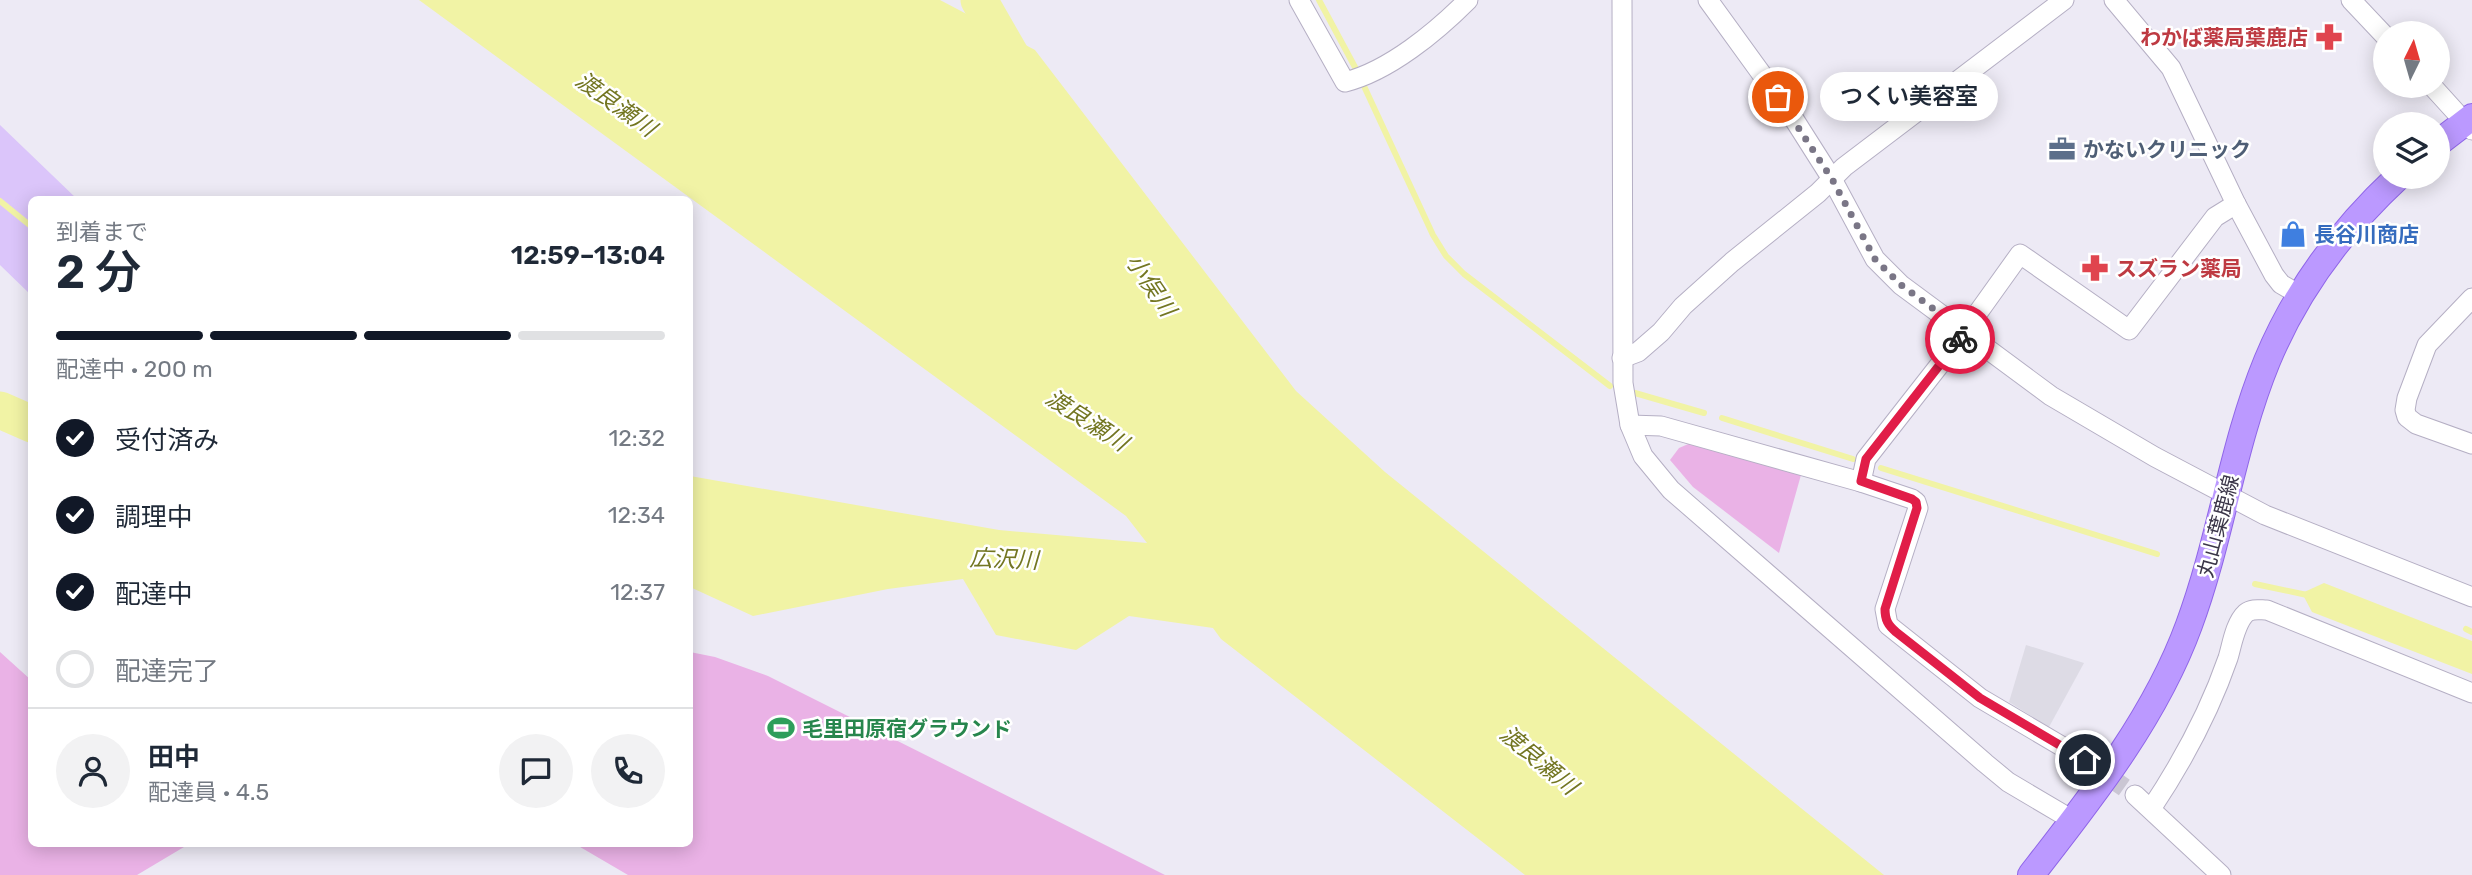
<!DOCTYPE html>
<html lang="ja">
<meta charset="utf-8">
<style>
body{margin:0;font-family:Rubik,"Noto Sans JP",sans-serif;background:#f2f2f3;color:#1f2937;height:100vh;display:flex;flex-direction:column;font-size:26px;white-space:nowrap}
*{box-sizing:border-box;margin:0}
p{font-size:23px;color:#747a83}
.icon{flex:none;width:38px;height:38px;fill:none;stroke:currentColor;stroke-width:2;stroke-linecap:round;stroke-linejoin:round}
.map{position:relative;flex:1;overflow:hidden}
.side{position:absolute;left:28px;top:196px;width:665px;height:651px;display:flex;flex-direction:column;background:#fff;border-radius:10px;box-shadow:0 4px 18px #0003}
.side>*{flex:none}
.needle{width:46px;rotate:5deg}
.fabs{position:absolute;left:2373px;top:21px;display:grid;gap:14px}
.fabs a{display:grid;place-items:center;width:77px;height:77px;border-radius:50%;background:#fff;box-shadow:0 4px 18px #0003;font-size:35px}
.pin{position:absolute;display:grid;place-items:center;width:60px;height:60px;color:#fff;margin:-30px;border:4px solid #fff;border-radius:50%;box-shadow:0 2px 7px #0007}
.courier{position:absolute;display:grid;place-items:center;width:70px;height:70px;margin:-35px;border:5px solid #e11d48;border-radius:50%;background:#fff;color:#222;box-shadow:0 2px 9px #0007}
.bubble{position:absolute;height:49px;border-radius:24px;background:#fff;box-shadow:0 4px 18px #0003;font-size:23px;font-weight:600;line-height:49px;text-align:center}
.overview em{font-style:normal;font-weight:600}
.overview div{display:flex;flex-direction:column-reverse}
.overview{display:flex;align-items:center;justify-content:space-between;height:119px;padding:0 28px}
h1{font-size:46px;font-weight:600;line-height:52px}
.bar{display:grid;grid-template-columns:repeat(4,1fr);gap:10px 7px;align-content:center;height:84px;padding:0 28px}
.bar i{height:9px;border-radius:5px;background:#e0e1e3}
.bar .current{background:#111827}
.bar p{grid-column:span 4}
.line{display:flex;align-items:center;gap:18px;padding:0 28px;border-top:2px solid #e0e1e3}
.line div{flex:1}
.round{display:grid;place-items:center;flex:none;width:74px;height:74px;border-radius:37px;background:#f2f2f3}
ol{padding:0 28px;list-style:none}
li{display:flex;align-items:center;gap:21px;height:77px}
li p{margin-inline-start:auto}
li .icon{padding:7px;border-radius:50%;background:#111827;color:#fff;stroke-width:4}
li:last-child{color:#747a83}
li i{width:38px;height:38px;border:4px solid #e0e1e3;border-radius:50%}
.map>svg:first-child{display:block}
.industrial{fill:#dddbe5}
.green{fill:#eab2e6}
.sand{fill:#dbc5fa}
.water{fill:#f1f3a5}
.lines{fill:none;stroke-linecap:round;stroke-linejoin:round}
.stream{stroke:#f1f3a5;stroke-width:6}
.river{stroke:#f1f3a5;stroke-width:37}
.minor-tunnel{stroke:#cac6d3;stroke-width:19;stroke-dasharray:19 10;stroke-linecap:butt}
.minor-casing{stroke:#b5afc4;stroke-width:21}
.major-casing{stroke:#8f65e8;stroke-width:28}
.minor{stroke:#fff;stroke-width:19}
.major{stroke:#b9f;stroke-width:26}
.done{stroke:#7a7686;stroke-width:7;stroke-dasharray:0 12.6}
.route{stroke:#e11d48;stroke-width:9}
.labels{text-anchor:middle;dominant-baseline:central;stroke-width:5;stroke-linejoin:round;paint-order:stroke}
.health-label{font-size:21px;font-weight:bold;fill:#be3a42;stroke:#fff;text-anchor:end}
.service-label{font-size:21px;font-weight:bold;fill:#4e5e75;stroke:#fff;text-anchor:start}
.shop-label{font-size:21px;font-weight:bold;fill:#366cbe;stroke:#fff;text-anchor:start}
.street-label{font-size:21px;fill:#3c374a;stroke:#fff}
.leisure-label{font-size:21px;font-weight:bold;fill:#27864d;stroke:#fff;text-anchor:start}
.water-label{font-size:23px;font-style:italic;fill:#737621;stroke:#fff}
</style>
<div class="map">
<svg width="2472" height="875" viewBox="0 0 2472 875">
<rect width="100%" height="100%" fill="#edeaf5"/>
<path class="industrial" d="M2026,645L2084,663L2049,727L2009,702Z"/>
<g class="green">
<path d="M1693,442L1801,475L1779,553L1693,487L1670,460L1679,448Z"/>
<path d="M0,652L31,680L32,844H189L137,875H0Z"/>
<path d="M690,652L715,657L768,676L1165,875H628L575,844H690Z"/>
</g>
<path class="sand" d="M0,125L77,199L32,200L31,295L0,265Z"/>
<g class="water">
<path d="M419,0H940L1035,50L1296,391L1385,472L1884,875H1525L1221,639L1213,628L1129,616L1076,650L996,635L963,579L888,589L753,616L690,587V476L999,530L1147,543L1126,516Z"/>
<path d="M2324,583L2472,641V674L2312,612L2302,593Z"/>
</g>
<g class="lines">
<g class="stream">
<path d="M1319,0L1356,69"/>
<path d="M1363,84L1433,235L1446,256L1464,274L1610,386"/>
<path d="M0,201L32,227"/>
<path d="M1635,393L1704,413"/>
<path d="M1722,418L1853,459"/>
<path d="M1881,468L2157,554"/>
<path d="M2255,584L2307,595"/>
<path d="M2466,629L2472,632"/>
</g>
<g class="river">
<path d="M979,0L1021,73"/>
<path d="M0,410L32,424"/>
</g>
<path class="minor-tunnel" d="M2085,760L2135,795"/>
<defs>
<g id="minor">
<path d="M1299,0L1345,82C1389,71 1436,32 1468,0"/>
<path d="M1622,0L1623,383L1630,425L1643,456L1671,490L1985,763L2008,782L2074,821"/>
<path d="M1708,0L1792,116L1832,179L1875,259L1901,285L2051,396L2155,457L2265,515L2472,597"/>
<path d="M2114,0L2171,68L2236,204L2274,275L2281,284L2300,295"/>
<path d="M2351,0L2385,36"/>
<path d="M2432,86L2472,130"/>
<path d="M2472,298L2427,345L2407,398L2405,410L2407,417L2416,424L2472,444"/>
<path d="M1622,358L1638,352L1661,332L1683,306L1732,262L1818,193L1844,167L2064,0"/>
<path d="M1630,425L1661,426L1861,482L1912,499L1916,502L1918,508L1885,609L1888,625L1980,698L2085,760"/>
<path d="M1861,482L1866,459L1952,349L2020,254L2129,330L2215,217L2236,204"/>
<path d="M2135,795L2221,875"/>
<path d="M2151,809C2183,761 2209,713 2228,658C2232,645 2235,623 2246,613C2252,608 2260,610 2267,610L2472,693"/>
</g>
<g id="major">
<path d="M2438,143L2472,117"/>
<path d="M2031,875C2091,798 2155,718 2189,625C2221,539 2232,446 2267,361C2296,291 2342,229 2398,177"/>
</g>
</defs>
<use href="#minor" class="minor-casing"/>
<use href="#major" class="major-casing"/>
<use href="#minor" class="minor"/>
<use href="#major" class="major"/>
</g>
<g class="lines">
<path class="done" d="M1778,97L1832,179L1875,259L1901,285L1965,332L1960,339"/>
<path class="route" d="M1960,339L1866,459L1861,481L1912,499L1916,502L1917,508L1885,609C1885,620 1888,625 1896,632L1980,698L2085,760"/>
</g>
<defs>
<symbol id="pharmacy-bare" viewBox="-9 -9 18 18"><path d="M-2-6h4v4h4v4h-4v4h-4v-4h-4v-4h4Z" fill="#e0444e" stroke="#fff" stroke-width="2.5" paint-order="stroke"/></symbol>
<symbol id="office-bare" viewBox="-9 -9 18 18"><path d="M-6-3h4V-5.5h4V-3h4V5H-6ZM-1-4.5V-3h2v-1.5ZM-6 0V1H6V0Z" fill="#5c6f8a" stroke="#fff" stroke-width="2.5" paint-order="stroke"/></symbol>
<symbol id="shop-bare" viewBox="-9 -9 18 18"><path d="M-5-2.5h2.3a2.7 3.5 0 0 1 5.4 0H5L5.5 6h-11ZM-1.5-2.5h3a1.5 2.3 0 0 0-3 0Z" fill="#3f7fe0" stroke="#fff" stroke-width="2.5" paint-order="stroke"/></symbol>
<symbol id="stadium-bare" viewBox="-9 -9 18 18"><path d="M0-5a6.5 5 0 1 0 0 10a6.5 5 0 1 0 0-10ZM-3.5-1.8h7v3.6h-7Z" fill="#2e9e5b" stroke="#fff" stroke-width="2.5" paint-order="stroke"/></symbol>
</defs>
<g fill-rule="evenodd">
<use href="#pharmacy-bare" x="2310" y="18" width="38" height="38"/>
<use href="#office-bare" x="2043" y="130" width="38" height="38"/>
<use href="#shop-bare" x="2274" y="215" width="38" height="38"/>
<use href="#pharmacy-bare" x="2076" y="249" width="38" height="38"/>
<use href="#stadium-bare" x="762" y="709" width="38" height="38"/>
</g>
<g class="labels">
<g class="health-label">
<text x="2308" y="37">わかば薬局葉鹿店</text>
<text x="2116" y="268" text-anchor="start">スズラン薬局</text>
</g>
<g class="service-label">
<text x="2083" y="149">かないクリニック</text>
</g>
<g class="shop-label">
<text x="2314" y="234">長谷川商店</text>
</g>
<g class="street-label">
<text transform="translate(2218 526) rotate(-75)">丸山葉鹿線</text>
</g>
<g class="leisure-label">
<text x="802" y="728">毛里田原宿グラウンド</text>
</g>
<g class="water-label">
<text transform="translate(616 104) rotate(36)">渡良瀬川</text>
<text transform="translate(1151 285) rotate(56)">小俣川</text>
<text transform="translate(1087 420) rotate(33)">渡良瀬川</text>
<text transform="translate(1004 559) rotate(2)">広沢川</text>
<text transform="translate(1539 760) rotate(40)">渡良瀬川</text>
</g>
</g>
</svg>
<div class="fabs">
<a><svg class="needle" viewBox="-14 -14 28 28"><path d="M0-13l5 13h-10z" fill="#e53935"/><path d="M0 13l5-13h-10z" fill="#747a83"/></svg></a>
<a><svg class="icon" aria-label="layers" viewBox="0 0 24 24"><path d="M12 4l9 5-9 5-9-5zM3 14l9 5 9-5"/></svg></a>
</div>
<div class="pin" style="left:1778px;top:97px;background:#ea580c"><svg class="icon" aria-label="bag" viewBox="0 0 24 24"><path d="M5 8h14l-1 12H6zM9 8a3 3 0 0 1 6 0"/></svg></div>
<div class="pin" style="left:2085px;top:760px;background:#1f2937"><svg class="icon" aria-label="home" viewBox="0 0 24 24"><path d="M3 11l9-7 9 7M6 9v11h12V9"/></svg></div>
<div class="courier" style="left:1960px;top:339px"><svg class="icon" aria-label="bike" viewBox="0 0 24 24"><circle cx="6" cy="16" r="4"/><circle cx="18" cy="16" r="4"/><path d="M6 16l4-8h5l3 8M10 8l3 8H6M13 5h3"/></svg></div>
<div class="bubble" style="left:1820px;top:72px;width:178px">つくい美容室</div>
<section class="side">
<div class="overview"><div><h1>2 分</h1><p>到着まで</p></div><em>12:59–13:04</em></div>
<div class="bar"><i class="current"></i><i class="current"></i><i class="current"></i><i></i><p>配達中 · 200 m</p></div>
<ol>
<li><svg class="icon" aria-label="check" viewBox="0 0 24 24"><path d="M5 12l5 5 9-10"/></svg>受付済み<p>12:32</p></li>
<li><svg class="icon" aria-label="check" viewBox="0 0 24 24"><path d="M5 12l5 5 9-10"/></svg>調理中<p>12:34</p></li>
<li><svg class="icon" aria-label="check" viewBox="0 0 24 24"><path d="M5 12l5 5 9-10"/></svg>配達中<p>12:37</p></li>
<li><i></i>配達完了</li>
</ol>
<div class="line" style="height:126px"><a class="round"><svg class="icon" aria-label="person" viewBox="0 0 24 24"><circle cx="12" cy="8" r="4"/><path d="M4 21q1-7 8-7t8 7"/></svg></a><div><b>田中</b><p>配達員 · 4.5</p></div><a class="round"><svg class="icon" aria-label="chat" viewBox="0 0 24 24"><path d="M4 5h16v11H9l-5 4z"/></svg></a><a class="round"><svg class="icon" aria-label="phone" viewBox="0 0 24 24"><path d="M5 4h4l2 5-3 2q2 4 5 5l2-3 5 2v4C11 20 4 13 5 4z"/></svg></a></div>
</section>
</div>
